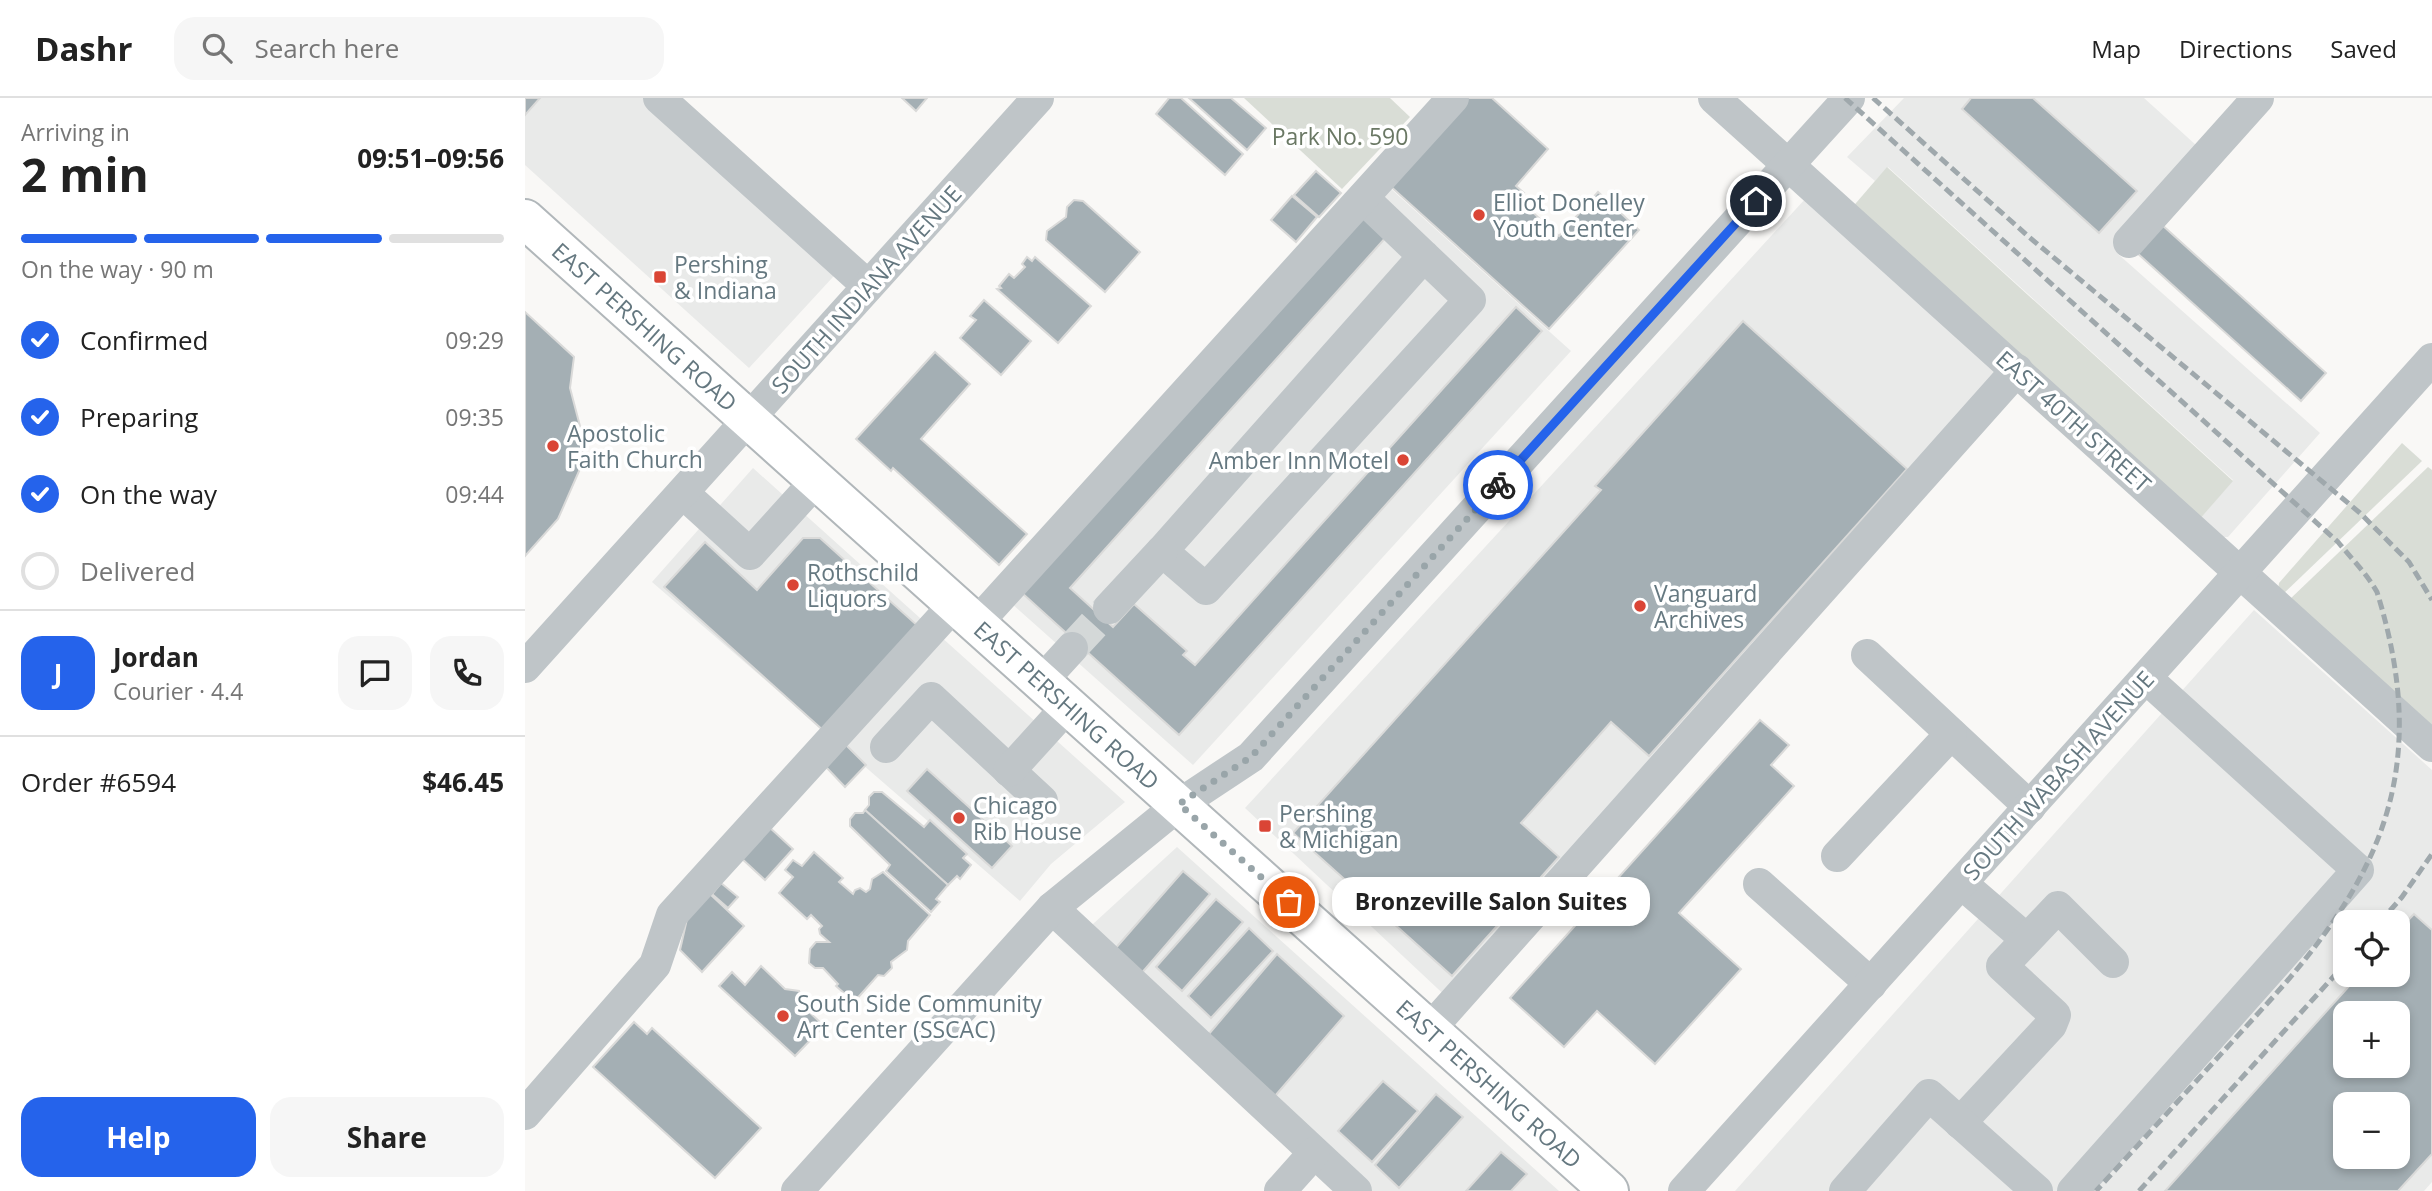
<!DOCTYPE html>
<meta charset="utf-8">
<style>
body{margin:0;font-family:"Open Sans",sans-serif;background:#f6f6f6;color:#222;height:100vh;display:flex;flex-direction:column;font-size:26px;white-space:nowrap}
*{box-sizing:border-box;margin:0}
p{font-size:23px;color:#767676}
.icon{flex:none;width:38px;height:38px;fill:none;stroke:currentColor;stroke-width:2;stroke-linecap:round;stroke-linejoin:round}
.map{position:relative;flex:1;overflow:hidden}
.panel{display:flex;flex-direction:column;background:#fff;width:525px}
.panel>*{flex:none}
.tools{position:absolute;left:1808px;top:812px;display:grid;gap:14px}
.tools a{display:grid;place-items:center;width:77px;height:77px;border-radius:14px;background:#fff;box-shadow:0 4px 10px #0003;font-size:35px}
.pin{position:absolute;display:grid;place-items:center;width:60px;height:60px;color:#fff;margin:-30px;border:4px solid #fff;border-radius:50%;box-shadow:0 2px 7px #0007}
.courier{position:absolute;display:grid;place-items:center;width:70px;height:70px;margin:-35px;border:5px solid #2563eb;border-radius:50%;background:#fff;color:#222;box-shadow:0 2px 9px #0007}
.bubble{position:absolute;height:49px;border-radius:21px;background:#fff;box-shadow:0 4px 10px #0003;font-size:23px;font-weight:700;line-height:49px;text-align:center}
.overview em{font-style:normal;font-weight:700}
.overview div{display:flex;flex-direction:column-reverse}
.overview{display:flex;align-items:center;justify-content:space-between;height:119px;padding:0 21px}
h1{font-size:46px;font-weight:700;line-height:52px}
.bar{display:grid;grid-template-columns:repeat(4,1fr);gap:10px 7px;align-content:center;height:84px;padding:0 21px}
.bar i{height:9px;border-radius:5px;background:#e0e0e0}
.bar .active{background:#2563eb}
.bar p{grid-column:span 4}
.line{display:flex;align-items:center;gap:18px;padding:0 21px;border-top:2px solid #e0e0e0}
.line div{flex:1}
.round{display:grid;place-items:center;flex:none;width:74px;height:74px;border-radius:21px;background:#f6f6f6}
ol{padding:0 21px;list-style:none}
li{display:flex;align-items:center;gap:21px;height:77px}
li p{margin-inline-start:auto}
li .icon{padding:7px;border-radius:50%;background:#2563eb;color:#fff;stroke-width:4}
li:last-child{color:#767676}
li i{width:38px;height:38px;border:4px solid #e0e0e0;border-radius:50%}
.cta{display:flex;gap:14px;margin-top:auto;padding:14px 21px}
.cta a{flex:1;height:80px;border-radius:21px;background:#2563eb;color:#fff;font-size:28px;font-weight:700;line-height:80px;text-align:center}
.cta a+a{background:#f6f6f6;color:#222}
header{display:flex;align-items:center;gap:42px;box-sizing:border-box;height:98px;padding:0 35px;background:#fff;border-bottom:2px solid #e0e0e0}
header strong{font-size:33px}
nav{display:flex;gap:38px;margin-inline-start:auto;font-size:24px}
.search{width:490px;height:63px;background:#f6f6f6;display:flex;align-items:center;gap:18px;box-sizing:border-box;padding:0 24px;border-radius:21px;color:#767676;font-size:26px}
main{display:flex;flex:1;min-height:0}
.map>svg:first-child{display:block}
.built{fill:#e9eae9;fill-rule:evenodd}
.green{fill:#d9ddd6}
.building{fill:#a4afb4;stroke:#dadad9;stroke-width:2;fill-rule:evenodd}
.lines{fill:none;stroke-linecap:round;stroke-linejoin:round}
.minor-tunnel{stroke:#d4d8d8;stroke-width:32;stroke-dasharray:32 16;stroke-linecap:butt}
.major-casing{stroke:#b1b7ba;stroke-width:42}
.minor{stroke:#bfc5c8;stroke-width:32}
.major{stroke:#fff;stroke-width:38}
.rail{stroke:#9fa8ac;stroke-width:5;stroke-dasharray:10 5;stroke-linecap:butt}
.done{stroke:#99a5a9;stroke-width:7;stroke-dasharray:0 12.6}
.route{stroke:#2563eb;stroke-width:9}
.poi-dot{fill:#da4535;stroke:#fff;stroke-width:2.5}
.labels{text-anchor:middle;dominant-baseline:central;stroke-width:7;stroke-linejoin:round;paint-order:stroke}
.park-label{font-size:23px;fill:#6a7864;stroke:#fff}
.poi-label{font-size:23px;fill:#657880;stroke:#fff;text-anchor:start}
.street-label{font-size:23px;fill:#657880;stroke:#fff}
</style>
<header>
<strong>Dashr</strong>
<div class="search"><svg class="icon" aria-label="search" viewBox="0 0 24 24"><circle cx="10" cy="10" r="6"/><path d="M15 15l6 6"/></svg>Search here</div>
<nav><a>Map</a><a>Directions</a><a>Saved</a></nav>
</header>
<main>
<section class="panel">
<div class="overview"><div><h1>2 min</h1><p>Arriving in</p></div><em>09:51–09:56</em></div>
<div class="bar"><i class="active"></i><i class="active"></i><i class="active"></i><i></i><p>On the way · 90 m</p></div>
<ol>
<li><svg class="icon" aria-label="check" viewBox="0 0 24 24"><path d="M5 12l5 5 9-10"/></svg>Confirmed<p>09:29</p></li>
<li><svg class="icon" aria-label="check" viewBox="0 0 24 24"><path d="M5 12l5 5 9-10"/></svg>Preparing<p>09:35</p></li>
<li><svg class="icon" aria-label="check" viewBox="0 0 24 24"><path d="M5 12l5 5 9-10"/></svg>On the way<p>09:44</p></li>
<li><i></i>Delivered</li>
</ol>
<div class="line" style="height:126px"><b class="round" style="background:#2563eb;color:#fff">J</b><div><b>Jordan</b><p>Courier · 4.4</p></div><a class="round"><svg class="icon" aria-label="chat" viewBox="0 0 24 24"><path d="M4 5h16v11H9l-5 4z"/></svg></a><a class="round"><svg class="icon" aria-label="phone" viewBox="0 0 24 24"><path d="M5 4h4l2 5-3 2q2 4 5 5l2-3 5 2v4C11 20 4 13 5 4z"/></svg></a></div>
<div class="line" style="height:91px"><div>Order #6594</div><b>$46.45</b></div>
<div class="cta"><a>Help</a><a>Share</a></div>
</section>
<div class="map">
<svg width="1907" height="1093" viewBox="0 0 1907 1093">
<rect width="100%" height="100%" fill="#f9f8f6"/>
<g class="built">
<path d="M0,0H134L319,167L224,270L0,67Z"/>
<path d="M1379,0H1619L1682,57L1593,156L1795,335L1703,439H1694L1674,422L1708,382L1363,69L1350,83L1322,59Z"/>
<path d="M855,81L1046,253L668,667L477,497Z"/>
<path d="M1282,99L1484,282L928,905L720,710Z"/>
<path d="M228,370L600,704L526,766L495,803L127,484Z"/>
<path d="M1729,512L1907,672V1084L1899,1093H1210ZM1820,824H1872V877H1820ZM1820,915H1872V968H1820ZM1820,1006H1872V1059H1820Z"/>
<path d="M652,749L1034,1093H831L556,837Z"/>
</g>
<g class="green">
<path d="M719,0H865L885,19L817,91Z"/>
<path d="M1362,69L1708,383L1674,422L1325,112Z"/>
<path d="M1877,345L1897,363L1757,497L1753,492L1754,485Z"/>
<path d="M1903,369L1907,372V633L1763,503Z"/>
</g>
<g class="building">
<path d="M0,0H15L0,17Z"/>
<path d="M377,0H402L391,13Z"/>
<path d="M644,0H656L718,56L700,77L631,16Z"/>
<path d="M664,0H706L741,30L722,52Z"/>
<path d="M941,0H967L1023,51L991,88L999,95L994,102L1034,138L1073,94L1114,132L1024,231L863,86Z"/>
<path d="M1446,0H1508L1612,93L1574,135L1437,11Z"/>
<path d="M791,73L816,95L794,119L769,97Z"/>
<path d="M767,98L792,119L771,144L746,122Z"/>
<path d="M549,102L558,103L615,154L580,194L521,142L522,133L541,119L542,109Z"/>
<path d="M838,115L863,137L545,490L588,529L609,506L662,553L658,557L670,567L991,209L1017,233L654,637L497,495Z"/>
<path d="M1636,126L1801,275L1776,303L1611,154Z"/>
<path d="M502,159L507,163L510,159L566,208L533,245L472,191L476,190L474,188L484,176L489,180L500,169L497,166Z"/>
<path d="M459,202L506,243L476,277L435,240L451,222L445,218Z"/>
<path d="M0,214L49,259L45,290L56,332L58,364L33,421L0,458Z"/>
<path d="M1218,223L1382,371L1124,658L1086,624L996,725L1034,759L927,878L768,735L1076,392L1070,388Z"/>
<path d="M410,254L445,286L396,341L502,436L474,467L368,370L366,373L331,341Z"/>
<path d="M278,440H295L394,529L300,634L139,489L180,444L232,492Z"/>
<path d="M1235,622L1264,647L1246,667L1269,688L1154,815L1216,871L1130,966L1072,913L1039,949L985,900Z"/>
<path d="M321,647L341,667L320,689L301,669Z"/>
<path d="M402,671L487,748L467,770L382,693Z"/>
<path d="M349,694H357L399,729L405,722L442,756L438,760L446,767L435,781L432,778L423,787L340,712L344,707V699Z"/>
<path d="M340,712L423,787L411,801L415,804L406,814L361,773L365,767L325,728V721L330,715H338Z"/>
<path d="M243,728L268,751L240,782L215,759Z"/>
<path d="M289,754L318,780L314,784L328,796L330,792L335,790L341,794L345,791L347,781L358,774L405,817L383,843L382,852L366,864L367,870L359,878L353,877L329,904L311,888L313,886L298,870H290L284,865L285,851L291,844H304L295,836L294,831L297,828L286,817L282,821L254,795L268,779L260,772L268,762L277,768Z"/>
<path d="M658,773L685,796L615,877L589,852Z"/>
<path d="M196,785L213,799L203,810L187,796Z"/>
<path d="M185,796L219,828L177,874L155,852L162,821Z"/>
<path d="M691,801L718,824L657,893L631,869Z"/>
<path d="M1889,816L1907,832V1056L1873,1093H1640L1834,877H1872V834ZM1820,915H1872V968H1820ZM1820,1006H1872V1059H1820Z"/>
<path d="M724,830L748,853L686,920L663,898Z"/>
<path d="M752,856L819,918L750,998L683,937Z"/>
<path d="M236,868L260,891L274,893L279,909L299,928L270,958L194,888L207,874L220,887Z"/>
<path d="M109,924L122,936L127,930L236,1030L190,1080L68,969Z"/>
<path d="M858,983L893,1013L847,1064L813,1033Z"/>
<path d="M911,996L938,1019L874,1090L850,1067Z"/>
<path d="M976,1054L1002,1076L986,1093H941Z"/>
</g>
<g class="lines">
<path class="minor-tunnel" d="M547,550L584,510"/>
<defs>
<g id="major">
<path id="s1" d="M0,121L1084,1093"/>
</g>
</defs>
<use href="#major" class="major-casing"/>
<g class="minor">
<path d="M134,0L343,188"/>
<path d="M1189,0L1907,648"/>
<path d="M838,100C874,134 909,168 945,202L681,491L637,453L899,158"/>
<path d="M1604,144L1733,0"/>
<path d="M158,395L225,456L292,382"/>
<path d="M584,510L637,453"/>
<path d="M451,526L928,0"/>
<path d="M1342,557L1505,709"/>
<path d="M0,569L513,0"/>
<path d="M516,584L547,550"/>
<path d="M361,649L406,600L517,703"/>
<path d="M484,673L543,608"/>
<path d="M1312,758L1426,636"/>
<path d="M1436,785L1501,841"/>
<path d="M1234,786L1346,886"/>
<path d="M527,810L831,1093"/>
<path d="M905,931L1492,272"/>
<path d="M0,1016L130,867L147,817L429,507"/>
<path d="M1435,1025L1526,927L1530,917L1477,868L1533,809L1588,864"/>
<path d="M272,1093L527,810L655,706L726,659L1324,0"/>
<path d="M755,1093L789,1055"/>
<path d="M1159,1093L1907,261"/>
<path d="M1320,1093L1404,997L1512,1093"/>
<path d="M1548,1093L1833,772L1621,580"/>
</g>
<use href="#major" class="major"/>
<g class="rail">
<path d="M1320,0L1813,444C1826,460 1842,476 1852,494C1907,671 1857,780 1739,909C1683,970 1627,1032 1571,1093"/>
<path d="M1348,0L1504,139L1835,415L1884,464L1907,502"/>
<path d="M1855,824L1877,799L1907,756"/>
<path d="M1614,1093L1820,866"/>
</g>
</g>
<g class="lines">
<path class="done" d="M764,804L654,706L726,659L973,387"/>
<path class="route" d="M973,387L1231,103"/>
</g>
<g class="poi-dot">
<circle cx="954" cy="117" r="7"/>
<rect x="128" y="172" width="14" height="14" rx="3.5"/>
<circle cx="28" cy="348" r="7"/>
<circle cx="878" cy="362" r="7"/>
<circle cx="268" cy="487" r="7"/>
<circle cx="1115" cy="508" r="7"/>
<circle cx="434" cy="720" r="7"/>
<rect x="733" y="721" width="14" height="14" rx="3.5"/>
<circle cx="258" cy="918" r="7"/>
</g>
<g class="labels">
<g class="park-label">
<text x="815" y="38">Park No. 590</text>
</g>
<g class="poi-label">
<text x="968" y="104">Elliot Donelley<tspan x="968" dy="26">Youth Center</tspan></text>
<text x="149" y="166">Pershing<tspan x="149" dy="26">&amp; Indiana</tspan></text>
<text x="42" y="335">Apostolic<tspan x="42" dy="26">Faith Church</tspan></text>
<text x="864" y="362" text-anchor="end">Amber Inn Motel</text>
<text x="282" y="474">Rothschild<tspan x="282" dy="26">Liquors</tspan></text>
<text x="1129" y="495">Vanguard<tspan x="1129" dy="26">Archives</tspan></text>
<text x="448" y="707">Chicago<tspan x="448" dy="26">Rib House</tspan></text>
<text x="754" y="715">Pershing<tspan x="754" dy="26">&amp; Michigan</tspan></text>
<text x="272" y="905">South Side Community<tspan x="272" dy="26">Art Center (SSCAC)</tspan></text>
</g>
<g class="street-label">
<text transform="translate(341 191) rotate(-48)">SOUTH INDIANA AVENUE</text>
<text stroke="none"><textPath href="#s1" startOffset="161">EAST PERSHING ROAD</textPath></text>
<text transform="translate(1549 323) rotate(42)">EAST 40TH STREET</text>
<text stroke="none"><textPath href="#s1" startOffset="728">EAST PERSHING ROAD</textPath></text>
<text transform="translate(1533 677) rotate(-48)">SOUTH WABASH AVENUE</text>
<text stroke="none"><textPath href="#s1" startOffset="1295">EAST PERSHING ROAD</textPath></text>
</g>
</g>
</svg>
<div class="tools">
<a><svg class="icon" aria-label="locate" viewBox="0 0 24 24"><circle cx="12" cy="12" r="6"/><path d="M12 2v4M12 18v4M2 12h4M18 12h4"/></svg></a>
<a>+</a>
<a>−</a>
</div>
<div class="pin" style="left:764px;top:804px;background:#ea580c"><svg class="icon" aria-label="bag" viewBox="0 0 24 24"><path d="M5 8h14l-1 12H6zM9 8a3 3 0 0 1 6 0"/></svg></div>
<div class="pin" style="left:1231px;top:103px;background:#1f2937"><svg class="icon" aria-label="home" viewBox="0 0 24 24"><path d="M3 11l9-7 9 7M6 9v11h12V9"/></svg></div>
<div class="courier" style="left:973px;top:387px"><svg class="icon" aria-label="bike" viewBox="0 0 24 24"><circle cx="6" cy="16" r="4"/><circle cx="18" cy="16" r="4"/><path d="M6 16l4-8h5l3 8M10 8l3 8H6M13 5h3"/></svg></div>
<div class="bubble" style="left:807px;top:779px;width:318px">Bronzeville Salon Suites</div>
</div>
</main>
